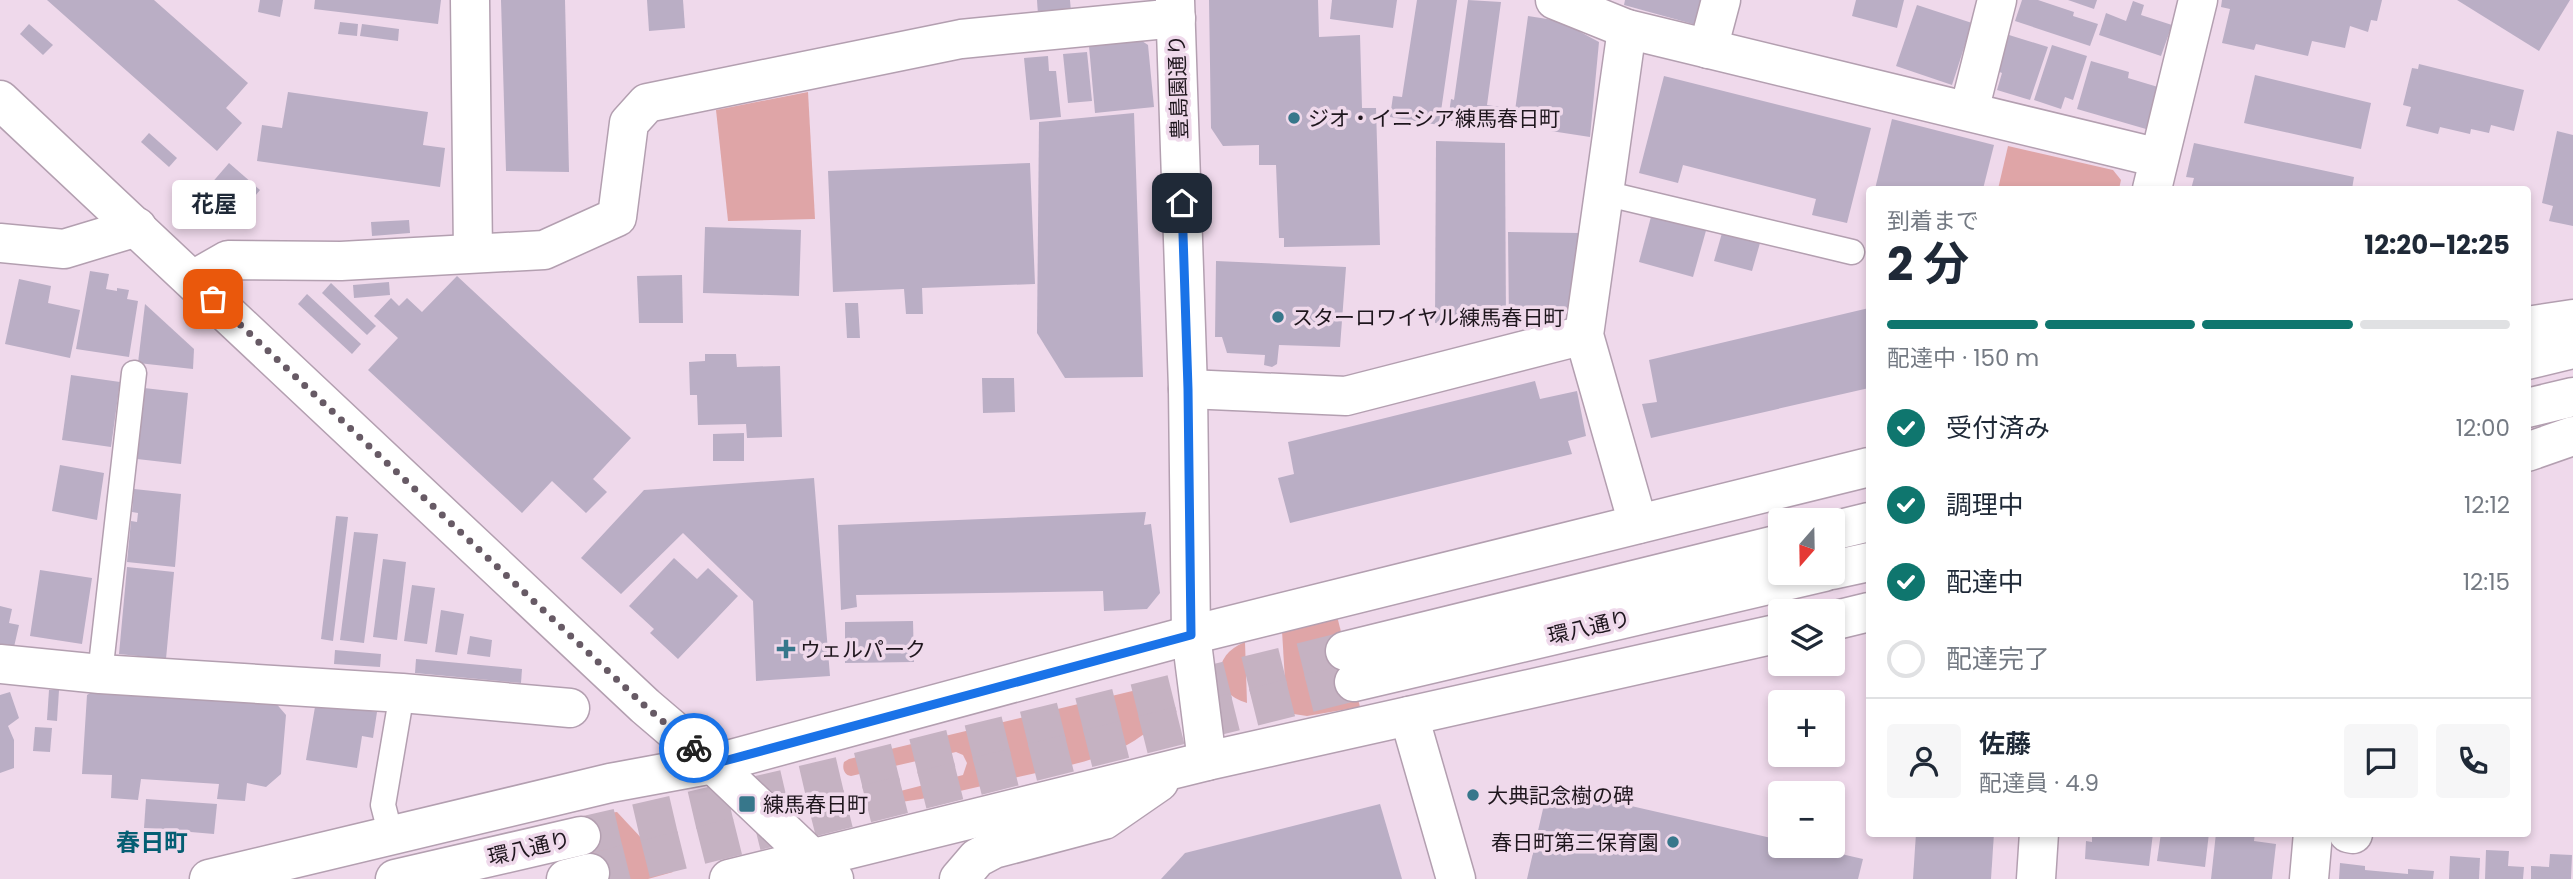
<!DOCTYPE html>
<html lang="ja">
<meta charset="utf-8">
<style>
body{margin:0;font-family:Poppins,"Noto Sans JP",sans-serif;background:#f6f6f7;color:#1f2937;height:100vh;display:flex;flex-direction:column;font-size:26px;white-space:nowrap}
*{box-sizing:border-box;margin:0}
p{font-size:23px;color:#747a83}
.icon{flex:none;width:38px;height:38px;fill:none;stroke:currentColor;stroke-width:2;stroke-linecap:round;stroke-linejoin:round}
.map{position:relative;flex:1;overflow:hidden}
.side{position:absolute;left:1866px;top:186px;width:665px;height:651px;display:flex;flex-direction:column;background:#fff;border-radius:7px;box-shadow:0 4px 10px #0003}
.side>*{flex:none}
.needle{width:46px;rotate:200deg}
.buttons{position:absolute;left:1768px;top:508px;display:grid;gap:14px}
.buttons a{display:grid;place-items:center;width:77px;height:77px;border-radius:7px;background:#fff;box-shadow:0 4px 10px #0003;font-size:35px}
.pin{position:absolute;display:grid;place-items:center;width:60px;height:60px;color:#fff;margin:-30px;border-radius:14px;box-shadow:0 4px 10px #0006}
.courier{position:absolute;display:grid;place-items:center;width:70px;height:70px;margin:-35px;border:5px solid #1a73e8;border-radius:50%;background:#fff;color:#222;box-shadow:0 2px 9px #0007}
.bubble{position:absolute;height:49px;border-radius:7px;background:#fff;box-shadow:0 4px 10px #0003;font-size:23px;font-weight:700;line-height:49px;text-align:center}
.head em{font-style:normal;font-weight:700}
.head div{display:flex;flex-direction:column-reverse}
.head{display:flex;align-items:center;justify-content:space-between;height:119px;padding:0 21px}
h1{font-size:46px;font-weight:700;line-height:52px}
.bar{display:grid;grid-template-columns:repeat(4,1fr);gap:10px 7px;align-content:center;height:84px;padding:0 21px}
.bar i{height:9px;border-radius:5px;background:#e0e1e3}
.bar .selected{background:#0f766e}
.bar p{grid-column:span 4}
.line{display:flex;align-items:center;gap:18px;padding:0 21px;border-top:2px solid #e0e1e3}
.line div{flex:1}
.round{display:grid;place-items:center;flex:none;width:74px;height:74px;border-radius:7px;background:#f6f6f7}
ol{padding:0 21px;list-style:none}
li{display:flex;align-items:center;gap:21px;height:77px}
li p{margin-inline-start:auto}
li .icon{padding:7px;border-radius:50%;background:#0f766e;color:#fff;stroke-width:4}
li:last-child{color:#747a83}
li i{width:38px;height:38px;border:4px solid #e0e1e3;border-radius:50%}
.map>svg:first-child{display:block}
.green{fill:#dfa5a7}
.building{fill:#baaec5}
.lines{fill:none;stroke-linecap:round;stroke-linejoin:round}
.primary-tunnel{stroke:#c5b2c2;stroke-width:38;stroke-dasharray:38 19;stroke-linecap:butt}
.lane-casing{stroke:#b39fb0;stroke-width:27}
.street-casing{stroke:#b39fb0;stroke-width:41}
.secondary-casing{stroke:#b39fb0;stroke-width:41}
.primary-casing{stroke:#b39fb0;stroke-width:41}
.lane{stroke:#fff;stroke-width:24}
.street{stroke:#fff;stroke-width:38}
.secondary{stroke:#fff;stroke-width:38}
.primary{stroke:#fff;stroke-width:38}
.done{stroke:#675a65;stroke-width:7;stroke-dasharray:0 12.6}
.route{stroke:#1a73e8;stroke-width:9}
.poi-dot{fill:#37778b;stroke:#efd9eb;stroke-width:2.5}
.labels{text-anchor:middle;dominant-baseline:central;stroke-width:7;stroke-linejoin:round;paint-order:stroke}
.street-label{font-size:21px;fill:#1e161d;stroke:#efd9eb}
.poi-label{font-size:21px;fill:#1e161d;stroke:#efd9eb;text-anchor:start}
.quarter-label{font-size:24px;font-weight:bold;fill:#055e73;stroke:#efd9eb}
</style>
<div class="map">
<svg width="2573" height="879" viewBox="0 0 2573 879">
<rect width="100%" height="100%" fill="#efd9eb"/>
<g class="green">
<path d="M808,92L815,219L728,221L716,110Z"/>
<path d="M2008,146L2113,170L2121,180L2119,189H1998Z"/>
<path d="M1337,616L1360,707L1307,716L1287,713L1282,631Z"/>
<path d="M1245,642L1247,703C1211,693 1211,655 1245,642Z"/>
<path d="M1149,687C1155,687 1154,686 1159,688C1168,692 1171,701 1166,710C1156,728 1131,745 1112,752C1082,764 1049,770 1018,777C974,788 931,799 886,804L877,803L873,798L963,775L967,763L963,755L956,752L851,776C844,775 842,768 844,762L849,759Z"/>
<path d="M617,812L673,872L648,879H591L576,817Z"/>
</g>
<g class="building">
<path d="M47,0H154L248,83L226,108L242,123L217,151Z"/>
<path d="M260,0H283L280,17L258,12Z"/>
<path d="M315,0H441L438,24L314,9Z"/>
<path d="M501,0H565L569,172L506,171Z"/>
<path d="M647,0H683L685,28L649,31Z"/>
<path d="M1037,0H1070L1071,12L1038,15Z"/>
<path d="M1209,0H1318L1319,37L1360,35L1362,108H1376L1380,245L1284,247V238H1279L1276,165H1259V145L1223,146L1211,128Z"/>
<path d="M1332,0H1397L1393,28L1330,19Z"/>
<path d="M1417,0H1457L1439,125L1390,117L1393,96L1402,97Z"/>
<path d="M1468,0L1501,2L1487,105L1500,107L1498,127L1448,120L1451,99L1454,100Z"/>
<path d="M1625,0H1707L1700,26L1624,5Z"/>
<path d="M1856,0H1904L1897,28L1852,16Z"/>
<path d="M2022,0H2038L2074,12L2073,16L2098,24L2090,46L2015,21Z"/>
<path d="M2068,0H2097L2094,9Z"/>
<path d="M2222,0H2382L2377,21L2371,20L2368,32L2350,26L2345,48L2312,41L2308,56L2256,44L2254,50L2222,43L2230,9L2221,7Z"/>
<path d="M2457,0H2570L2539,51Z"/>
<path d="M2133,1L2144,5L2141,15L2172,25L2161,56L2099,35L2106,13L2126,21Z"/>
<path d="M1917,5L1972,23L1952,85L1896,66Z"/>
<path d="M1528,16L1560,21L1599,42L1590,137L1551,131L1553,123L1514,118Z"/>
<path d="M340,22L358,24L357,36L338,34Z"/>
<path d="M29,24L53,45L43,55L20,34Z"/>
<path d="M362,24L399,29L398,41L360,36Z"/>
<path d="M2009,35L2048,47L2030,100L1997,90L2002,73L1997,71Z"/>
<path d="M1142,41L1148,45L1154,107L1095,113L1089,46Z"/>
<path d="M2052,45L2087,56L2073,100L2065,97L2061,109L2034,100Z"/>
<path d="M1087,52L1092,101L1068,103L1063,54Z"/>
<path d="M1048,56L1049,71H1056L1061,117L1030,120L1024,58Z"/>
<path d="M2091,61L2129,72L2128,78L2158,87L2146,129L2077,109Z"/>
<path d="M2419,64L2524,90L2514,131L2491,125L2489,133L2471,129L2470,134L2440,127L2438,134L2406,126L2411,107L2403,105L2412,68L2418,69Z"/>
<path d="M2255,75L2371,103L2361,149L2244,123Z"/>
<path d="M1664,76L1871,128L1847,223L1812,215L1816,199L1683,165L1678,183L1639,173Z"/>
<path d="M288,92L428,112L423,145L445,148L440,187L257,161L262,125L282,128Z"/>
<path d="M1134,113L1143,377L1065,378L1037,333L1039,122Z"/>
<path d="M1892,119L1994,145L1983,189H1875Z"/>
<path d="M2557,131L2573,135V226L2549,221L2553,206L2542,203Z"/>
<path d="M149,133L177,158L169,167L141,142Z"/>
<path d="M1436,141L1505,143L1506,325L1435,323Z"/>
<path d="M2194,143L2354,177L2352,189H2191L2194,178L2186,177Z"/>
<path d="M229,163L260,190L242,212L210,185Z"/>
<path d="M1030,163L1035,284L922,288L923,314H906L904,289L833,292L828,171Z"/>
<path d="M1652,213L1707,227L1693,277L1639,262Z"/>
<path d="M409,220L410,233L372,236L371,222Z"/>
<path d="M705,227L801,230L799,296L703,293Z"/>
<path d="M1508,232L1580,233L1568,314H1548L1547,324L1509,323Z"/>
<path d="M1722,233L1760,243L1752,271L1714,261Z"/>
<path d="M1216,261L1346,267L1340,347L1279,345L1277,364L1272,367L1264,365L1265,355L1227,353L1222,337H1215Z"/>
<path d="M90,271L109,274L106,289L117,291V288L129,290L127,299L138,301L129,357L76,349Z"/>
<path d="M682,275L683,323H639L637,276Z"/>
<path d="M457,276L631,438L593,479L607,492L586,513L552,481L522,513L368,370L398,338L374,316L391,298L399,306L407,298L422,312Z"/>
<path d="M19,279L51,286L48,303L80,310L70,358L5,344Z"/>
<path d="M389,282L390,295L354,298L353,285Z"/>
<path d="M331,283L376,326L367,335L322,293Z"/>
<path d="M307,294L361,344L352,354L298,304Z"/>
<path d="M845,303H858L860,338H847Z"/>
<path d="M145,304L194,349L193,369L138,363Z"/>
<path d="M1869,308V388L1651,438L1642,404L1657,402L1649,360Z"/>
<path d="M705,354H736L737,367L780,366L782,437L747,438L746,424L698,425L697,395H690L689,362L705,361Z"/>
<path d="M71,375L120,382L111,447L62,440Z"/>
<path d="M982,378H1014L1015,412L983,413Z"/>
<path d="M1535,381L1540,399L1577,391L1586,436L1568,441L1572,454L1290,523L1278,478L1294,474L1288,442Z"/>
<path d="M144,388L188,393L181,464L137,459Z"/>
<path d="M744,433V461H713V434Z"/>
<path d="M60,465L104,473L97,520L52,511Z"/>
<path d="M814,478L830,676L756,681L753,601L683,533L621,594L581,558L644,490Z"/>
<path d="M134,489L181,494L175,567L127,562L131,521L137,522L138,513L132,512Z"/>
<path d="M1146,512L1144,525L1151,524L1160,593L1147,609L1104,611L1103,591L856,595L857,607L841,610L838,525Z"/>
<path d="M336,516L348,517L333,641L321,639Z"/>
<path d="M354,532L378,534L364,643L340,640Z"/>
<path d="M674,558L697,579L708,568L738,596L678,659L650,633L654,629L629,606Z"/>
<path d="M383,559L406,562L397,640L373,637Z"/>
<path d="M127,567L174,572L166,659L119,654Z"/>
<path d="M40,570L92,578L82,644L30,636Z"/>
<path d="M412,585L435,588L427,644L404,641Z"/>
<path d="M0,606L12,609L9,623L19,625L14,647L0,644Z"/>
<path d="M441,610L464,614L457,655L435,652Z"/>
<path d="M913,621L914,662L845,663V622Z"/>
<path d="M470,636L492,640L490,657L467,654Z"/>
<path d="M335,650L381,654L380,667L334,664Z"/>
<path d="M416,659L522,669L521,683L415,673Z"/>
<path d="M97,689L274,701L286,715L281,774L266,787L247,783L245,801L217,799L219,784L141,779L138,800L111,798L112,775L82,774L87,695Z"/>
<path d="M49,690H59L57,721L47,720Z"/>
<path d="M10,692L19,718L8,726L14,740V768L0,773V695Z"/>
<path d="M316,701L377,712L373,738L362,736L357,768L306,760Z"/>
<path d="M35,727L52,728L50,752L33,751Z"/>
<path d="M1548,787L1780,840V845H1802L1863,859L1858,879H1527Z"/>
<path d="M146,799L217,804L214,834L144,828Z"/>
<path d="M1380,804L1402,879H1161L1185,853Z"/>
<path d="M1916,833H1994L1991,879H1913Z"/>
<path d="M2092,833H2153L2149,866L2085,859L2086,841L2092,842Z"/>
<path d="M2161,833H2209L2205,867L2157,861Z"/>
<path d="M2216,833H2255L2254,841L2276,844L2272,879H2211Z"/>
<path d="M2486,850L2509,851L2508,866L2524,867L2523,879H2485Z"/>
<path d="M2550,854L2572,855L2571,879H2531V866L2549,867Z"/>
<path d="M2450,856L2480,858L2479,879H2449Z"/>
<path d="M2340,863L2365,866V870L2408,874V869L2434,871L2433,879H2339Z"/>
</g>
<g class="lines">
<g class="primary-tunnel">
<path d="M581,836L848,774L1345,651"/>
<path d="M590,873L1354,682"/>
</g>
<defs>
<g id="lane">
<path d="M1604,193L1852,252"/>
<path d="M100,674L134,373"/>
<path d="M391,836L383,805L402,693"/>
</g>
<g id="street">
<path d="M470,0L473,253"/>
<path d="M1555,0L1627,29L2159,158"/>
<path d="M1627,29L1584,335L1638,524"/>
<path d="M1708,49L1721,0"/>
<path d="M1969,111L1997,0"/>
<path d="M2152,189L2198,0"/>
<path d="M0,243L64,249L137,227"/>
<path d="M193,280L228,260L341,261L544,250L617,217L629,123L647,103L961,39L1176,18"/>
<path d="M1188,389L1346,396L1584,335"/>
<path d="M0,664L100,674L402,693L570,708"/>
<path d="M1409,716L1456,879"/>
<path d="M2348,833L2353,834"/>
<path d="M2036,879L2039,833"/>
<path d="M2309,879L2313,833"/>
</g>
<g id="secondary">
<path d="M1175,0L1188,389L1191,635L1207,761"/>
<path d="M0,100L645,706L713,764L834,879"/>
</g>
<g id="primary">
<path d="M2527,326L2573,319"/>
<path d="M2527,360L2573,349"/>
<path d="M2527,408L2573,397"/>
<path d="M2527,452L2573,436"/>
<path d="M1832,531L1869,522"/>
<path d="M1832,570L1869,562"/>
<path d="M1832,621L1869,612"/>
<path d="M1345,651L1780,544"/>
<path d="M1354,682L1824,572"/>
<path d="M209,879L610,783L713,764L1191,635L1869,467"/>
<path d="M395,879L581,836"/>
<path d="M566,879L590,873"/>
<path d="M729,879L1207,761L1780,633"/>
<path d="M959,879L977,858L994,849L1104,820L1159,782"/>
</g>
</defs>
<use href="#lane" class="lane-casing"/>
<use href="#street" class="street-casing"/>
<use href="#secondary" class="secondary-casing"/>
<use href="#primary" class="primary-casing"/>
<use href="#lane" class="lane"/>
<use href="#street" class="street"/>
<use href="#secondary" class="secondary"/>
<use href="#primary" class="primary"/>
</g>
<g class="lines">
<path class="done" d="M213,299L645,706L694,748"/>
<path class="route" d="M694,748L713,764L1191,635L1188,389L1182,203"/>
</g>
<g class="poi-dot">
<circle cx="1294" cy="118" r="7"/>
<circle cx="1278" cy="317" r="7"/>
<path d="M782.5 638.5h7v7h7v7h-7v7h-7v-7h-7v-7h7z"/>
<circle cx="1473" cy="795" r="7"/>
<rect x="738" y="795" width="18" height="18" rx="3.5"/>
<circle cx="1673" cy="842" r="7"/>
</g>
<g class="labels">
<g class="street-label">
<text transform="translate(1178 87) rotate(-92)">豊島園通り</text>
<text transform="translate(1589 627) rotate(-13)">環八通り</text>
<text transform="translate(529 848) rotate(-13)">環八通り</text>
</g>
<g class="poi-label">
<text x="1308" y="118">ジオ・イニシア練馬春日町</text>
<text x="1292" y="317">スターロワイヤル練馬春日町</text>
<text x="800" y="649">ウェルパーク</text>
<text x="1487" y="795">大典記念樹の碑</text>
<text x="763" y="804">練馬春日町</text>
<text x="1659" y="842" text-anchor="end">春日町第三保育園</text>
</g>
<g class="quarter-label">
<text x="152" y="842">春日町</text>
</g>
</g>
</svg>
<div class="buttons">
<a><svg class="needle" viewBox="-14 -14 28 28"><path d="M0-13l5 13h-10z" fill="#e53935"/><path d="M0 13l5-13h-10z" fill="#747a83"/></svg></a>
<a><svg class="icon" aria-label="layers" viewBox="0 0 24 24"><path d="M12 4l9 5-9 5-9-5zM3 14l9 5 9-5"/></svg></a>
<a>+</a>
<a>−</a>
</div>
<div class="pin" style="left:213px;top:299px;background:#ea580c"><svg class="icon" aria-label="bag" viewBox="0 0 24 24"><path d="M5 8h14l-1 12H6zM9 8a3 3 0 0 1 6 0"/></svg></div>
<div class="pin" style="left:1182px;top:203px;background:#1f2937"><svg class="icon" aria-label="home" viewBox="0 0 24 24"><path d="M3 11l9-7 9 7M6 9v11h12V9"/></svg></div>
<div class="courier" style="left:694px;top:748px"><svg class="icon" aria-label="bike" viewBox="0 0 24 24"><circle cx="6" cy="16" r="4"/><circle cx="18" cy="16" r="4"/><path d="M6 16l4-8h5l3 8M10 8l3 8H6M13 5h3"/></svg></div>
<div class="bubble" style="left:172px;top:180px;width:84px">花屋</div>
<section class="side">
<div class="head"><div><h1>2 分</h1><p>到着まで</p></div><em>12:20–12:25</em></div>
<div class="bar"><i class="selected"></i><i class="selected"></i><i class="selected"></i><i></i><p>配達中 · 150 m</p></div>
<ol>
<li><svg class="icon" aria-label="check" viewBox="0 0 24 24"><path d="M5 12l5 5 9-10"/></svg>受付済み<p>12:00</p></li>
<li><svg class="icon" aria-label="check" viewBox="0 0 24 24"><path d="M5 12l5 5 9-10"/></svg>調理中<p>12:12</p></li>
<li><svg class="icon" aria-label="check" viewBox="0 0 24 24"><path d="M5 12l5 5 9-10"/></svg>配達中<p>12:15</p></li>
<li><i></i>配達完了</li>
</ol>
<div class="line" style="height:126px"><a class="round"><svg class="icon" aria-label="person" viewBox="0 0 24 24"><circle cx="12" cy="8" r="4"/><path d="M4 21q1-7 8-7t8 7"/></svg></a><div><b>佐藤</b><p>配達員 · 4.9</p></div><a class="round"><svg class="icon" aria-label="chat" viewBox="0 0 24 24"><path d="M4 5h16v11H9l-5 4z"/></svg></a><a class="round"><svg class="icon" aria-label="phone" viewBox="0 0 24 24"><path d="M5 4h4l2 5-3 2q2 4 5 5l2-3 5 2v4C11 20 4 13 5 4z"/></svg></a></div>
</section>
</div>
